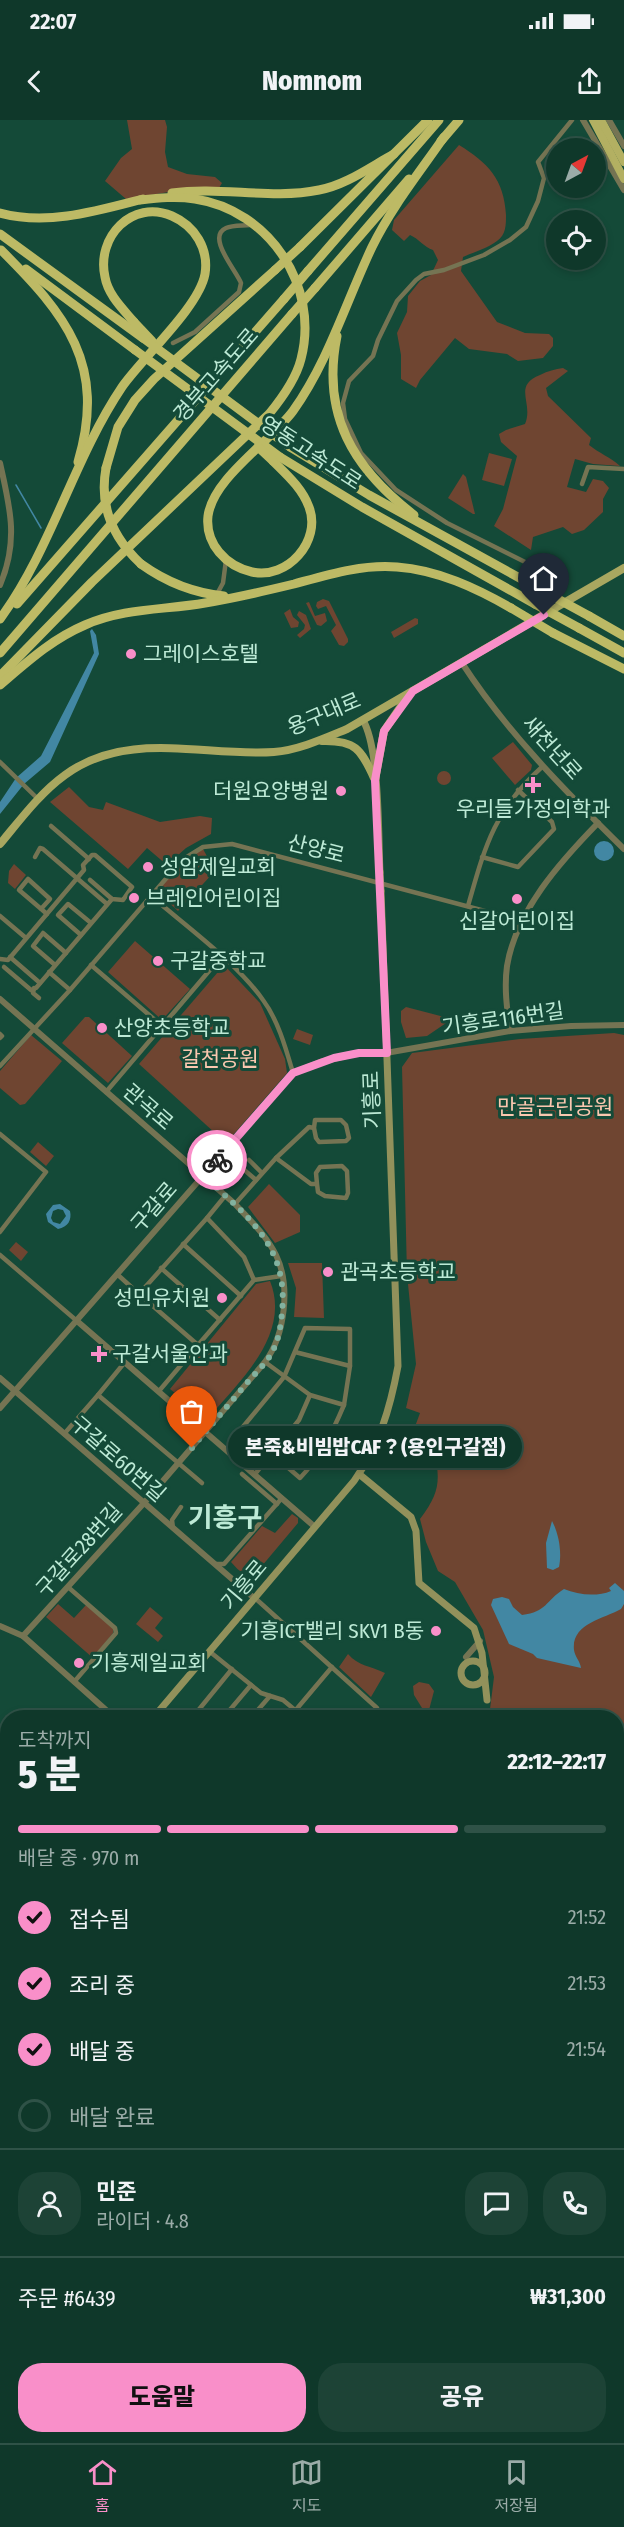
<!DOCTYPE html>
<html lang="ko">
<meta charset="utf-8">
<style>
body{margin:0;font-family:"Fira Sans Condensed","Noto Sans KR",sans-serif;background:#1d4336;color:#f1f3f6;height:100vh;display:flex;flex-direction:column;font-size:22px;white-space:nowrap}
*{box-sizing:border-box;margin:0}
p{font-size:20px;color:#9baca8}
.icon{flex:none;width:33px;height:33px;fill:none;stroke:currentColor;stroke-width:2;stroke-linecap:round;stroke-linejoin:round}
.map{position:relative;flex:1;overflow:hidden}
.panel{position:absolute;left:0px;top:1590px;width:624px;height:734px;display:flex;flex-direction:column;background:#0f382a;border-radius:24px 24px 0 0;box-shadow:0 3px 9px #0003,0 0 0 2px #2f5247}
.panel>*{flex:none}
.needle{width:39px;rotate:41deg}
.tools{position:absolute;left:546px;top:18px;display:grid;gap:12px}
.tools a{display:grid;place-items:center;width:60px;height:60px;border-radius:50%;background:#0f382a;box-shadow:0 3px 9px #0003,0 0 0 2px #2f5247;font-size:30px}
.pin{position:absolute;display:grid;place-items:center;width:51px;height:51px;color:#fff;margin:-62px -26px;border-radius:50% 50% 50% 0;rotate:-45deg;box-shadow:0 0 6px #0007}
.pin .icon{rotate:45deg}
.courier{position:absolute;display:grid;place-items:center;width:60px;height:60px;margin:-30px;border:4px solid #f98fc9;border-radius:50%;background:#fff;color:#222;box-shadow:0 2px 8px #0007}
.bubble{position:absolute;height:42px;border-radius:21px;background:#0f382a;box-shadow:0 3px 9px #0003,0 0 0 2px #2f5247;font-size:20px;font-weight:800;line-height:42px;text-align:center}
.headline em{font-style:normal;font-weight:800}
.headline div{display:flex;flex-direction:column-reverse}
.headline{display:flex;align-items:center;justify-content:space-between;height:102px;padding:0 18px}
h1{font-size:39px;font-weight:800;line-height:45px}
.bar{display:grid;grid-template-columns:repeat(4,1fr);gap:9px 6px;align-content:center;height:72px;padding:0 18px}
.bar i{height:8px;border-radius:4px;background:#2f5247}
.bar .on{background:#f98fc9}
.bar p{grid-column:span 4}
.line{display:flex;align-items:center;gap:15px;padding:0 18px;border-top:2px solid #2f5247}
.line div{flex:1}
.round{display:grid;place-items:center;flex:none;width:63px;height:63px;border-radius:24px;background:#1d4336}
ol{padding:0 18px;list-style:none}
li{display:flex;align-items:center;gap:18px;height:66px}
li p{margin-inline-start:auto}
li .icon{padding:6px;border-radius:50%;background:#f98fc9;color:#111;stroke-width:4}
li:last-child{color:#9baca8}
li i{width:33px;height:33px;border:3px solid #2f5247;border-radius:50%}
.primary-button{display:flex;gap:12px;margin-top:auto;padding:12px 18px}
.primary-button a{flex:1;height:69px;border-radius:24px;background:#f98fc9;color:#111;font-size:24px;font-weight:800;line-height:69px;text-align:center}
.primary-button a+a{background:#1d4336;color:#f1f3f6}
.status{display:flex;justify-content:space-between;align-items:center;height:42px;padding:0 30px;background:#0f382a;direction:ltr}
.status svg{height:16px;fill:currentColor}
header{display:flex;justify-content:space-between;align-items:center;height:78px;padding:0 18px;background:#0f382a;font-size:27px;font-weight:800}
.menu{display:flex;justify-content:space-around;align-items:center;height:84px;border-top:2px solid #2f5247;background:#0f382a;font-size:16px;color:#9baca8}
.menu a{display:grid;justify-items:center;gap:3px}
.menu .on{color:#f98fc9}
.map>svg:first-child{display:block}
.green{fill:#6f4531}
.water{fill:#4287a3;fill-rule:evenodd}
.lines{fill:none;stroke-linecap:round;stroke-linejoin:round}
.stream{stroke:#4287a3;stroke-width:1.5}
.minor{stroke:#757453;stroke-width:4.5}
.tertiary{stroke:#757453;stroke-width:6}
.secondary{stroke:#92915b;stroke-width:7}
.primary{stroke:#a9a760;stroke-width:8}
.trunk{stroke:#b3b062;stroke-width:8}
.motorway{stroke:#bdba65;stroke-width:9}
.tram{stroke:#89b9a6;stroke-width:1.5}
.secondary-bridge{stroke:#92915b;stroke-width:7}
.motorway-bridge{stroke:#bdba65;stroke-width:9}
.done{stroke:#82b29f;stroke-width:6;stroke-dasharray:0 10.8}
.route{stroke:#f98fc9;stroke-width:8}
.poi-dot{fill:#f98fc9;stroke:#144a38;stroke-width:2}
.labels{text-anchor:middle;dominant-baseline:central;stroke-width:6;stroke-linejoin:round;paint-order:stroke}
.street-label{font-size:21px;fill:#bdead6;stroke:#144a38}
.poi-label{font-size:21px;fill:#bdead6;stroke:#144a38;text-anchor:start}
.park-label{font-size:21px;fill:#fac7af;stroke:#144a38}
.district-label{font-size:27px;font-weight:bold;fill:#bdead6;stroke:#144a38}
</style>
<div class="status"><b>22:07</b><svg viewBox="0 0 49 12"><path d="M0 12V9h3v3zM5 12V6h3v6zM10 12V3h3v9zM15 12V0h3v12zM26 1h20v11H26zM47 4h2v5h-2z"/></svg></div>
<header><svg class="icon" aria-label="back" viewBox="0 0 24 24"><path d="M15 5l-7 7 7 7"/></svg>Nomnom<svg class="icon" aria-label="share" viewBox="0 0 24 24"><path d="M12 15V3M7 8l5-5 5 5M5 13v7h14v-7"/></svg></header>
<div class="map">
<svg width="624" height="2323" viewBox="0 0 624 2323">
<rect width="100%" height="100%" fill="#144a38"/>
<g class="green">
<path d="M127,0H165L167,7L165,32L168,47L187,54L215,57L222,63L219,68L175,71L126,79L105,61L121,38L132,29Z"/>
<path d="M459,25C488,43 504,59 506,95C506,105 506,115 497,121C488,128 474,132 463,137L461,151L497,202L525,213L549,214L553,218V226L543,238L518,241L507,234L469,229L455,218L420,260L416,268L401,259V235L397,213L407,192L408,176L420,161L431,155L438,140L433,130C424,127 419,119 410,115L404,121L392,110L394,100Z"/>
<path d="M563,248L568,251L546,268L548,276L591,318L589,325C599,333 610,337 620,346L593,344L575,339L567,367L586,372L593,359L603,361L609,368L603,379V392L584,410L572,414L563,407L533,417L531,430L494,406L503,389L517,336L501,322L499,314L506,310L525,304C534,283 512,266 540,255C548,251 555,249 563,248Z"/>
<path d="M489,333L512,339L504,366L482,360Z"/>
<path d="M463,354L466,357L475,394H473L448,378Z"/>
<path d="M323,479L329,481L348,519V522L344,526L339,525L331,511L336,505L326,486L318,489L316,486L317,482Z"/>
<path d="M309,482L315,496L325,493L327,501L321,506L317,505L306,483Z"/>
<path d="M290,489L293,497L299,502L298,507L291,508L284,493Z"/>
<path d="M299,491L306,495L311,509L300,518L297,515L304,509L305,505L297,495Z"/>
<path d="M415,498L418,499V504L394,518L391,512Z"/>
<path d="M513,622L532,645L531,650L515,665L492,638Z"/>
<circle cx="444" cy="658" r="7"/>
<path d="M69,667L89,687L103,690L106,682L160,702L200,696L212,698L211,714L186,728L167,745L147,728L128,749L50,682Z"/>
<path d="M203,729L215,751L178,791L156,771L184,741Z"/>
<path d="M14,744L26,755L15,769L8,763L9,751Z"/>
<path d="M135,821L190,869L162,900L108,852Z"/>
<path d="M224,845L260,883L285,939L287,953L226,1023L139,944Z"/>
<path d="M406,887L452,899L427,916L406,918L401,902V891Z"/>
<path d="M85,897H89L132,936L108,963L62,923Z"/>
<path d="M297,909L313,915L310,925L293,919Z"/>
<path d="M614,913L624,915V2279L617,2281L616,1598L489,1597L494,1557L483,1510L455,1462L438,1451L426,1422L420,1399C441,1371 440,1360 434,1328L406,1331L420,1293L406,1288L416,1244L407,1154L402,947L412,933L520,919Z"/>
<path d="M31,915L62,941L25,984L20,985L0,968V951Z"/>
<path d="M38,1022L54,1036L46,1046L30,1032Z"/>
<path d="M269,1064L300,1095V1112L275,1123L248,1087Z"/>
<path d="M16,1122L28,1132L21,1141L9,1130Z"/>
<path d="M288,1143H322L324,1198L294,1197L296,1168Z"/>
<path d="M270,1161C291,1213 242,1259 211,1295L203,1296L170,1269L256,1164Z"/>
<path d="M292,1394L298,1398V1403L256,1453C244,1457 238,1450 231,1442L262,1406L275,1413Z"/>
<path d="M58,1484L74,1498L86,1485L113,1508V1513L93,1538L46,1497Z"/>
<path d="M150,1487L163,1498L155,1508L163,1516L158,1522L136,1504Z"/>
<path d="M348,1534C358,1546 371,1546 385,1553L371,1577L339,1547Z"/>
<path d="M419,1562L429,1564L434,1571L429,1590L422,1588L414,1575L413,1566Z"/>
<path d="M131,2316H208V2323H130Z"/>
<path d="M350,2316H519L521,2323H350Z"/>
</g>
<g class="water">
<path d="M92,509L96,515L99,534L50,642L24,664L0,694V682L16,658L41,636L94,533L90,511Z"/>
<circle cx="604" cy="731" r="10"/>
<path d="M60,1084L70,1091C72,1100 68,1107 58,1109L48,1102L46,1094L53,1085ZM58,1089L63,1090L66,1096L60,1104L53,1102L51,1098L53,1091Z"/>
<path d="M552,1401C559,1414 562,1433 559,1447L553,1450L547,1448L546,1423Z"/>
<path d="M615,1463L624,1471V1484L621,1489C603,1499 571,1504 574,1530C575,1537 580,1541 581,1548L537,1538L533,1534L509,1524L491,1485L493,1479L502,1477L509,1479L513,1487L522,1495C547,1492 545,1481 564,1469C578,1475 597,1477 611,1471L609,1468Z"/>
</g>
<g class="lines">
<path class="stream" d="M16,365L41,408"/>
<g class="minor">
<path d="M173,223L195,212L239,172L241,163C236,150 206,117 226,108C233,105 243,106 250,105"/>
<path d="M582,364L588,347L624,349"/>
<path d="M546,446L542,450L539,449L447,403L396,370L361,333L345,299L343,283L349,261L373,236L378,220L397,181L416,160L424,154L444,150L484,135L510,120L526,107L538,81L544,58L538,42L572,0"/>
<path d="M217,474L223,463L226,440"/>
<path d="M0,642L38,679"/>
<path d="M51,706L89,739"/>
<path d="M35,737L40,728L43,729L107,784"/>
<path d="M482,737L518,747L554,709L552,702L518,670"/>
<path d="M151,776L182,740L203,727L232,724L523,801"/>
<path d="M468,786C485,726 494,690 543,646"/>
<path d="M41,789L50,779L28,759L19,770L47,794"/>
<path d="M0,796L26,818"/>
<path d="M81,815L58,795L68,784L91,803"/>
<path d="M10,837L40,863"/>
<path d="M0,839L8,840L84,750L83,745L92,735H95L132,767L123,780L112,779L90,760"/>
<path d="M55,845L33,826L43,813L66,833"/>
<path d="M91,845L162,906"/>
<path d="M4,847L31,870L36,868L112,779"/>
<path d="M49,852L70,870"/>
<path d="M34,868L33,873L39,878"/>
<path d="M0,914L2,916L0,918"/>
<path d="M0,946L70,870L151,776C186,806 237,843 263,880C278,900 286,929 293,953"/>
<path d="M106,972L221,837"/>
<path d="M0,1014L46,1052L0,1112"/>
<path d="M276,1038L311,1064H317L316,1053L320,1047L342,1046L347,1051L348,1073L346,1078L325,1076L318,1072L317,1064"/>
<path d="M249,1040L262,1053"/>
<path d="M242,1048L256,1060"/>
<path d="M235,1084L276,1038L309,1007L314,1008L316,1018L319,1022L346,1021L349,1018L346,1005L341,1000H315L314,1008"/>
<path d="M207,1098L225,1076"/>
<path d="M183,1124L241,1176"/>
<path d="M0,1135L77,1201"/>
<path d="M161,1148L220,1200"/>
<path d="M118,1155L139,1174"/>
<path d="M254,1160L198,1225L139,1174L207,1098L244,1137L254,1160L281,1156"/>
<path d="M295,1232L350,1246V1209L305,1208L284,1257L242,1308L300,1358C321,1336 332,1313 344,1285L310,1275"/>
<path d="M125,1242L98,1275L202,1363"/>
<path d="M159,1271L198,1225"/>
<path d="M344,1285L350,1246"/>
<path d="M64,1314L98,1275"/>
<path d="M242,1354L277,1384"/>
<path d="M255,1354L299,1300L310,1275L265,1242"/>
<path d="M173,1408L172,1400L181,1387"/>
<path d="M216,1444H224L282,1378"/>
<path d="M68,1467L115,1508L116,1513L74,1562"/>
<path d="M255,1478L377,1588L380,1598"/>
<path d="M323,1511L329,1516"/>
<path d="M209,1531L261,1573L283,1580L295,1590"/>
<path d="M192,1598L232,1549"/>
<path d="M223,1598L251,1565"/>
<path d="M251,1598L270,1576"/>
<path d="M289,1598L332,1547"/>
<path d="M0,1750L7,1757"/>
<path d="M0,2176L8,2181"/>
</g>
<g class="tertiary">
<path d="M583,0L624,70"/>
<path d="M609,0L624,26"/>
<path d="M0,343C10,387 19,421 0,465"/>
<path d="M462,543C506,611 566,672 624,729"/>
<path d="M0,879L235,1084C250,1100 266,1115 276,1135C291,1166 285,1215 265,1242L144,1383L23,1516"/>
<path d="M510,911C507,889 504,868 507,846C516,791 560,742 598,703"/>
<path d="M77,1201L315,1407"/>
<path d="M0,1258L254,1478"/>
<path d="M0,1288L293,953L320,942L359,933H386L510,911L571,906L624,905"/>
<path d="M0,1506L23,1516L115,1598"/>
<path d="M466,1537L480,1521"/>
<path d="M0,1765L8,1757"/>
<path d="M0,1787L8,1778"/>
<path d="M0,1902L8,1907"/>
<path d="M0,1909L8,1914"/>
<path d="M616,2288H624"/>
<path d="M305,2316L306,2323"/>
<path d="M536,2323L542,2316"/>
</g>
<g class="secondary">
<path d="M363,600C380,630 378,714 380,752"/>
<path d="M359,1354L411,1397L416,1411L419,1463L474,1508L482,1533L487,1580"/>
<circle cx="473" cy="1553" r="12"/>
<path d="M153,1598L354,1361C379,1326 390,1289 398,1246L381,771"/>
</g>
<g class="primary">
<path d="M322,621C355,620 361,629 374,658"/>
<path d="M375,660L384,611L408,576"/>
<path d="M0,724C20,700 40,673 65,655C127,609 204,637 274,632C299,630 325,618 347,609L624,448"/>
<path d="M0,1663L8,1665"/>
<path d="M0,1674L8,1677"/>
<path d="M253,2323L254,2316"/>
<path d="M259,2323V2316"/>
<path d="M266,2323V2316"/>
<path d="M272,2323L273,2316"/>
</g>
<g class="trunk">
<path d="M593,0L624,59"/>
<path d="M601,0L624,42"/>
</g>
<g class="motorway">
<path d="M441,21L459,0"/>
<path d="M172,73C221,66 271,80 319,70C346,65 370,47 394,34"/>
<path d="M0,93C47,106 97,91 143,79"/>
<path d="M0,114L143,218"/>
<path d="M300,127L428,0"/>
<path d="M1,130C66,195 107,244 78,342"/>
<path d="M26,149L135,230"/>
<path d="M308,151L439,0"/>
<path d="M315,168L409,59"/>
<path d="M337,216C321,295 353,348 414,395"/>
<path d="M290,327L369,375L545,472"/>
<path d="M280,337L362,387L535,484"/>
<path d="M273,341C287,355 302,368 309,387C322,421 287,460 252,452C226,446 205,424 208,396C213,358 270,322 293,291C328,242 346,182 372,127C391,88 419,53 444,17"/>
<path d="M106,348L118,307L135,280L154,259L275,150"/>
<path d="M141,444C166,462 193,473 224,476"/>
<path d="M17,484L284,179"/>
<path d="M589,496L624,516"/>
<path d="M0,499C52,428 73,340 122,267C143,237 199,187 205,154C209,129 195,106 172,96C132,79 96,117 105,157C108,175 123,189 134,202"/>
<path d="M579,508L624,533"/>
<path d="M553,513L624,549"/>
<path d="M0,533L292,194"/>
<path d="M0,556L92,462L269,294C283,277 296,259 301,239C320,166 269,90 195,79C176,76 158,78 140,80"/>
<path d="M0,565C27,542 52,519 85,505C123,488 165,490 205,483C235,478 265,471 294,464C327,455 362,444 397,447C438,450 476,468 511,488"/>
</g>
<path class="tram" d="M247,2323V2316"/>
<path class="secondary-bridge" d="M380,752L381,771"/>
<g class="motorway-bridge">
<path d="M275,150L300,127"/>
<path d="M284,179L308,151"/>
<path d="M292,194L315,168"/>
<path d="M134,202L152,221"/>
<path d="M143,218L290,327"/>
<path d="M135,230L280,337"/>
<path d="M258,327L273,341"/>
<path d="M106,348C99,386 113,418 141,444"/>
<path d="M545,472L589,496"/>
<path d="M535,484L579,508"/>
<path d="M511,488L553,513"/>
</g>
</g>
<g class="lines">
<path class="done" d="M192,1328C210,1306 228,1286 246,1264C254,1255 263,1246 270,1236C278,1223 281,1207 282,1192C289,1127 247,1095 203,1056L217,1040"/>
<path class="route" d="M217,1040L293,953L334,938L359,933H387L375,660L384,611L413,571L544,495"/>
</g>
<g class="poi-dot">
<circle cx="131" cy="534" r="6"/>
<path d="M530 656h6v6h6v6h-6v6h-6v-6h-6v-6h6z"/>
<circle cx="341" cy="671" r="6"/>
<circle cx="148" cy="747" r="6"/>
<circle cx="134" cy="778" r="6"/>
<circle cx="517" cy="779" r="6"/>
<circle cx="158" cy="841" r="6"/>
<circle cx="102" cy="908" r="6"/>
<circle cx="328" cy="1152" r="6"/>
<circle cx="222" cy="1178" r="6"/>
<path d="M96 1225h6v6h6v6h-6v6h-6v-6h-6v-6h6z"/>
<circle cx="436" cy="1511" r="6"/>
<circle cx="79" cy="1543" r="6"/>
</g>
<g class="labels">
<g class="street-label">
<text transform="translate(216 255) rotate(-49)">경부고속도로</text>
<text transform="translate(311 333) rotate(33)">영동고속도로</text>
<text transform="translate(324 594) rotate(-23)">용구대로</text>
<text transform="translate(552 628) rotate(48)">새천년로</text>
<text transform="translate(316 729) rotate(14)">산양로</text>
<text transform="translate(503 899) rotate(-8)">기흥로116번길</text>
<text transform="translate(372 980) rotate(-92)">기흥로</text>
<text transform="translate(148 987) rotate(41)">관곡로</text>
<text transform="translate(154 1087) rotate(-49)">구갈로</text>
<text transform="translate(118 1339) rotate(41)">구갈로60번길</text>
<text transform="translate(79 1430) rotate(-48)">구갈로28번길</text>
<text transform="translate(244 1465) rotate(-50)">기흥로</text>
</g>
<g class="poi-label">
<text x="143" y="534">그레이스호텔</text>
<text x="329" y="671" text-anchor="end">더원요양병원</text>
<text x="533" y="689" text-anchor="middle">우리들가정의학과</text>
<text x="160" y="747">성암제일교회</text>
<text x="146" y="778">브레인어린이집</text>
<text x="517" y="801" text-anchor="middle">신갈어린이집</text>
<text x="170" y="841">구갈중학교</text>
<text x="114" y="908">산양초등학교</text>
<text x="340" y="1152">관곡초등학교</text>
<text x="210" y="1178" text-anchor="end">성민유치원</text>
<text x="112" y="1234">구갈서울안과</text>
<text x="424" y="1511" text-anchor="end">기흥ICT밸리 SKV1 B동</text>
<text x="91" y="1543">기흥제일교회</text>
</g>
<g class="park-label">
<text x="220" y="939">갈천공원</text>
<text x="555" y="987">만골근린공원</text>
</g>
<g class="district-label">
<text x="225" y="1398">기흥구</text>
</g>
</g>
</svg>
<div class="tools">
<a><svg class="needle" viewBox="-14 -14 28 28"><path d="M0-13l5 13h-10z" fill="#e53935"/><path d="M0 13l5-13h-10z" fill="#9baca8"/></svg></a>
<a><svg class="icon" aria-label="locate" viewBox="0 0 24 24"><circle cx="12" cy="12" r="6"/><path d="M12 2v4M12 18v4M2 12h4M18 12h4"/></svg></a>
</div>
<div class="pin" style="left:192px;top:1328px;background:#ea580c"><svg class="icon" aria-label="bag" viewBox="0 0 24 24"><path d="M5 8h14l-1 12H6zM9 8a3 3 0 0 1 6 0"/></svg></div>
<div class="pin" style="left:544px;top:495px;background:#1f2937"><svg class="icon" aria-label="home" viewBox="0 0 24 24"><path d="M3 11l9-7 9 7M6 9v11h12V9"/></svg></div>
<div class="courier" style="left:217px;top:1040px"><svg class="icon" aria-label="bike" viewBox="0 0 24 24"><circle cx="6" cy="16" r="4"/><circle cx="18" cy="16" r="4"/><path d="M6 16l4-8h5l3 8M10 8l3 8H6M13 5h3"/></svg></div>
<div class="bubble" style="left:228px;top:1306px;width:294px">본죽&amp;비빔밥CAF？(용인구갈점)</div>
<section class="panel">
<div class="headline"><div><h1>5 분</h1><p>도착까지</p></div><em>22:12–22:17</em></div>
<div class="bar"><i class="on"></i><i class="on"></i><i class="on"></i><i></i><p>배달 중 · 970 m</p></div>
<ol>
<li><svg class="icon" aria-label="check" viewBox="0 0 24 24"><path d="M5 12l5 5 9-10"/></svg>접수됨<p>21:52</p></li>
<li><svg class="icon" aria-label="check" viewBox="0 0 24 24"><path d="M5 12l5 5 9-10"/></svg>조리 중<p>21:53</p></li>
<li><svg class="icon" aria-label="check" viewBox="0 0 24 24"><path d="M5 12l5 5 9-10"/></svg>배달 중<p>21:54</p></li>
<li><i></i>배달 완료</li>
</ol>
<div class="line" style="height:108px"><a class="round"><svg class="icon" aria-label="person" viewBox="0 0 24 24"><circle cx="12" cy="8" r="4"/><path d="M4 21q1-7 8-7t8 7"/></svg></a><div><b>민준</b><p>라이더 · 4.8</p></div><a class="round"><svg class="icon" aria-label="chat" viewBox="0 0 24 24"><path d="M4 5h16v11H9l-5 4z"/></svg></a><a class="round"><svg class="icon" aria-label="phone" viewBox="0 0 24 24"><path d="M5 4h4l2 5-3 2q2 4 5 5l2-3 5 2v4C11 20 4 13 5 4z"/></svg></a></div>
<div class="line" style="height:78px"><div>주문 #6439</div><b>₩31,300</b></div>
<div class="primary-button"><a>도움말</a><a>공유</a></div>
</section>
</div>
<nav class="menu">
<a class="on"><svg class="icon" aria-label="home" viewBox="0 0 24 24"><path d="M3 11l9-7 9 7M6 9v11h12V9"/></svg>홈</a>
<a><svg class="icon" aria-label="map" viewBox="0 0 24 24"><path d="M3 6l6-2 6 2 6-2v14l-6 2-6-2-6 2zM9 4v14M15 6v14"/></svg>지도</a>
<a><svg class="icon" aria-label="saved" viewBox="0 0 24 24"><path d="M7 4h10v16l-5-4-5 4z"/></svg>저장됨</a>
</nav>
